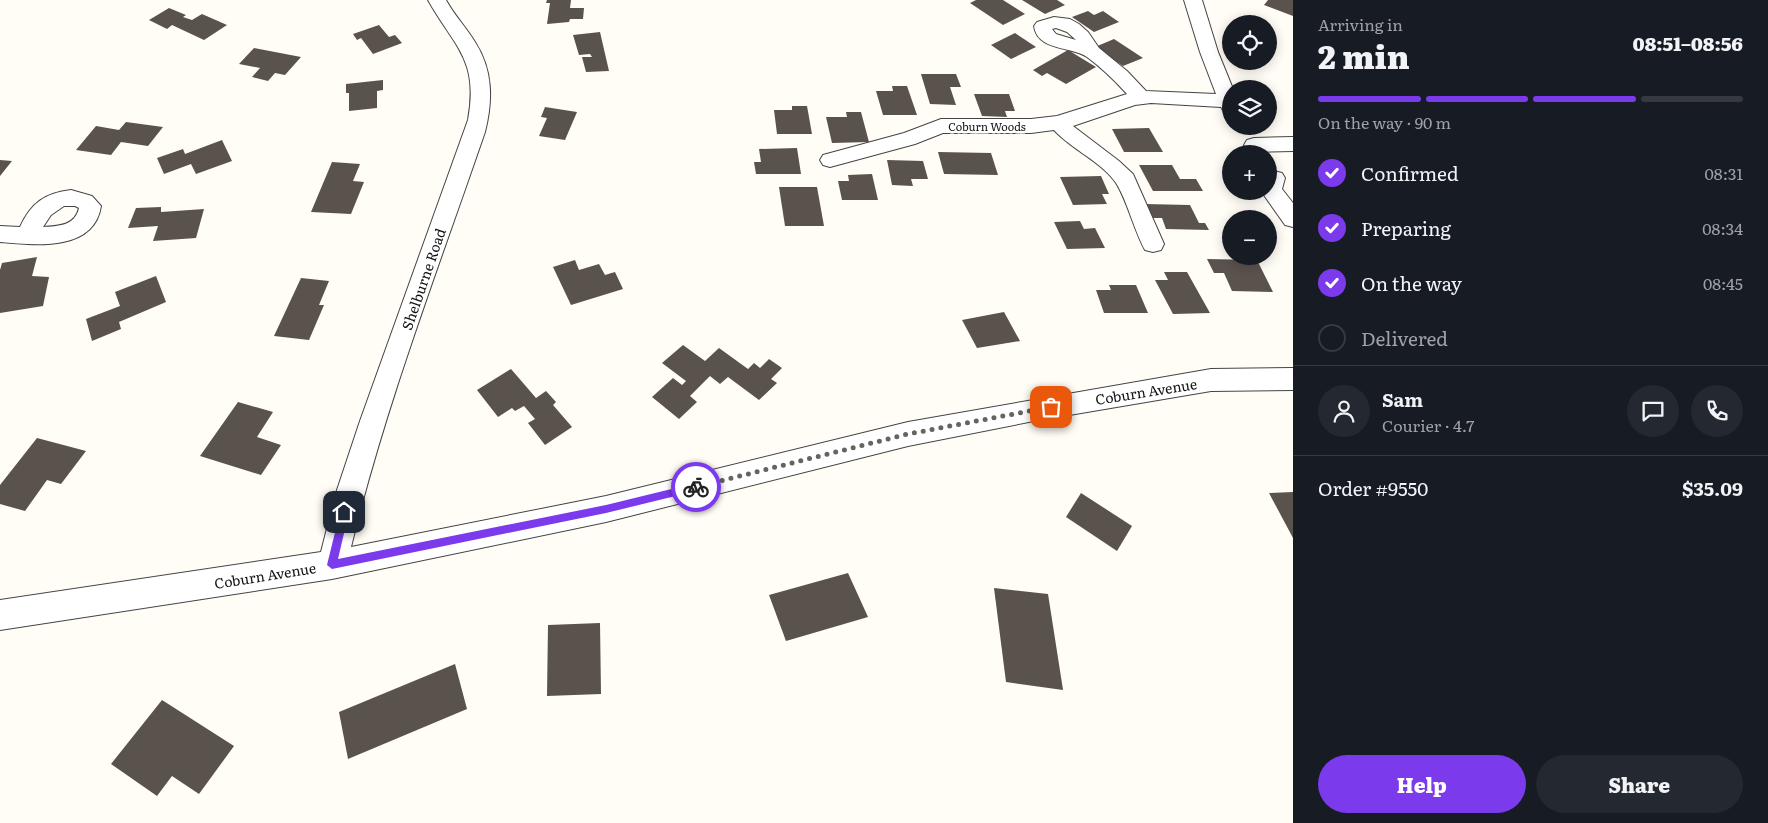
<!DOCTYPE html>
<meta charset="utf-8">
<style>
body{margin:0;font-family:Literata,serif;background:#242831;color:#f1f3f6;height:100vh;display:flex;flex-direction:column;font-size:19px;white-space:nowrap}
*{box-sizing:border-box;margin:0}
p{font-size:16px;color:#9ea1a6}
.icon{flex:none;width:28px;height:28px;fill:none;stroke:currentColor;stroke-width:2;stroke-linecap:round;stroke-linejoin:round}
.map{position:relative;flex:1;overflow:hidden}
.side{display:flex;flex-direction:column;background:#171b24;width:475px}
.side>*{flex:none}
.tools{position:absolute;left:1222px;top:15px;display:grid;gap:10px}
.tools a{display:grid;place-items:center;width:55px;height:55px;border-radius:50%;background:#171b24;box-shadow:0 2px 12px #0003;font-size:25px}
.pin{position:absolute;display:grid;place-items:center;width:42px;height:42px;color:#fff;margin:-21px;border-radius:10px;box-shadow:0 2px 8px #0006}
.courier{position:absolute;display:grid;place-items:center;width:50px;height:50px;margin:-25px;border:4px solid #7c3aed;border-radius:50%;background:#fff;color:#222;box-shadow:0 1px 6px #0007}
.headline em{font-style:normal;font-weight:800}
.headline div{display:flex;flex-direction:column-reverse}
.headline{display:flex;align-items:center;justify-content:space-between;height:85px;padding:0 25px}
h1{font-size:32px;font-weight:800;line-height:38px}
.bar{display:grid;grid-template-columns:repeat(4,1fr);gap:8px 5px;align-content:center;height:60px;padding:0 25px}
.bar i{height:6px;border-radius:4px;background:#363941}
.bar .on{background:#7c3aed}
.bar p{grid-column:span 4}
.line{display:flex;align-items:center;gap:12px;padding:0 25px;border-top:1px solid #363941}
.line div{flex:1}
.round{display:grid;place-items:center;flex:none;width:52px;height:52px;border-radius:26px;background:#242831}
ol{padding:0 25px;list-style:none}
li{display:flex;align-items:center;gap:15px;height:55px}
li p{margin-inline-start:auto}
li .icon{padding:5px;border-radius:50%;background:#7c3aed;color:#fff;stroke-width:4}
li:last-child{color:#9ea1a6}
li i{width:28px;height:28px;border:2px solid #363941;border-radius:50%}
.cta{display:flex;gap:10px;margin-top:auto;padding:10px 25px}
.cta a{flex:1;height:58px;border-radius:30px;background:#7c3aed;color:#fff;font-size:20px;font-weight:800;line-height:58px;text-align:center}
.cta a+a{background:#242831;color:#f1f3f6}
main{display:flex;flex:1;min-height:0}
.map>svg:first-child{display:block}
.building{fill:#5a524d}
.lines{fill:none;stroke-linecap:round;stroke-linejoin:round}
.minor-casing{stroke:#444;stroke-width:2}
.minor{fill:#fff;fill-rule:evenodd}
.route{fill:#7c3aed}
.done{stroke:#646461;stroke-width:5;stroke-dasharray:0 9}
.labels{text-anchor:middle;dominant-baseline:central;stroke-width:5;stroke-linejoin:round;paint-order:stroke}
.far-street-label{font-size:11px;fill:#111;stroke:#fff}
.street-label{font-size:14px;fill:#111;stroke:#fff}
</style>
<main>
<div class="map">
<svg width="1293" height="823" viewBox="0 0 1293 823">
<rect width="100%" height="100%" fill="#fffdf5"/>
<g class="building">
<path d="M547,0H571L570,8H584L583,19H570L569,22L547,24L550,3H546Z"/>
<path d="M976,0H1003L1025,14L1003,25L970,3Z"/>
<path d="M1022,0H1057L1065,5L1045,14Z"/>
<path d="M1268,0H1293V16L1264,5Z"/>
<path d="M169,8L186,15L183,17L192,20L202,14L227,25L204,40L172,25L167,29L149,20Z"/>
<path d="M1088,11L1094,15L1103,11L1119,22L1094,32L1072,17Z"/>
<path d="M379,25L389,37L395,35L402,43L373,54L361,38L357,40L353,34Z"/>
<path d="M600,32L609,71L586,72L582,57H592L590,54L579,55L573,35Z"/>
<path d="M1015,33L1036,47L1011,59L991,45Z"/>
<path d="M1114,39L1143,58L1123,66L1095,47Z"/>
<path d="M254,48L301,57L285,75L275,73L268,81L252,77L260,68L239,64Z"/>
<path d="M1068,50L1096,67L1066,84L1047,73L1042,76L1033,70Z"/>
<path d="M921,74H956L961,87H950L956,105L930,104Z"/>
<path d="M383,80V90L377,91V108L349,111V93H346V84Z"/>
<path d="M892,86H907L917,115H883L876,91H893Z"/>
<path d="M974,94H1009L1015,111H1005L1007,117L982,116Z"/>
<path d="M792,106H807L812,134H777L774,110H792Z"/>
<path d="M545,107L577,112L565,140L539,136L547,118L541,117Z"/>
<path d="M846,112H861L869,142L832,143L826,117H847Z"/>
<path d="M126,122L163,127L148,146L121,142L111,155L76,150L96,126L119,130Z"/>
<path d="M1149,128L1163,152H1124L1112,129Z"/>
<path d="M222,140L232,161L196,174L191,164L164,174L157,158L183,149L185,154Z"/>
<path d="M797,148L801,174H756L754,162H761L759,149Z"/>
<path d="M938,152L991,153L998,175L944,174Z"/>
<path d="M0,160L12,161L0,176Z"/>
<path d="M887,160L923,161L928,179H911L913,186L892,185Z"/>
<path d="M332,162L360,164L353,181L364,182L351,214L311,212Z"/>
<path d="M1139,165H1172L1180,179H1196L1203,191H1153Z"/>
<path d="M872,174L878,200H842L838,181H849L848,175Z"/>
<path d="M1101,176L1109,194H1102L1107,204L1073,205L1060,177Z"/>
<path d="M779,187H817L824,226H785Z"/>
<path d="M1145,204L1190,205L1199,223H1205L1209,230L1166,229L1162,218H1151Z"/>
<path d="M161,207V212L204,209L196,238L153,241L158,226L128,228L136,208Z"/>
<path d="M1080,221L1084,229L1095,228L1105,248L1067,249L1054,222Z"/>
<path d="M37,257L32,276L49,277L43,306L0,313V270L2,263Z"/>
<path d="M1207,259L1257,260L1273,292L1232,291L1224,273H1214Z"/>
<path d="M575,260L579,270L599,264L605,275L615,272L623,289L571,305L553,267Z"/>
<path d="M1164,272H1187L1210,313L1173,314L1155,280H1168Z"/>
<path d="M156,276L166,302L119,322L121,329L92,341L86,319L120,306L115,292Z"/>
<path d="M301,278L329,281L319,305H324L309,340L274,336Z"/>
<path d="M1109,285H1136L1148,313H1104L1096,290H1111Z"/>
<path d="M1004,312L1020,341L977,348L962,320Z"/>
<path d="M683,345L705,361L719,348L748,369L754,363L760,368L769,359L782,368L771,379L777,383L759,400L728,377L720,384L710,376L690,396L697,402L679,419L652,397L673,378L682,385L686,381L662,363Z"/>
<path d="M511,369L536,398L546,391L556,402L553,405L572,427L545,445L528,423L535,419L524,406L515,411L512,408L498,417L477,390Z"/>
<path d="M238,402L273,412L257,437L281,445L261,475L200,456Z"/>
<path d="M37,438L86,451L61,484L47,480L25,511L0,504V485Z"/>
<path d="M1293,492V538L1269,493Z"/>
<path d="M1081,493L1132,526L1117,551L1066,517Z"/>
<path d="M848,573L868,617L786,641L769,595Z"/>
<path d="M994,588L1048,594L1063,690L1006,682Z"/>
<path d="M600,623L601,694L547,696L548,625Z"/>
<path d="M455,664L467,709L348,759L339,712Z"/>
<path d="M162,700L234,746L199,794L172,776L157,796L111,764Z"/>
</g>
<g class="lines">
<defs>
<g id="minor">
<path d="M428,0H446C454,15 466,27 475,42C493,70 493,100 485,132C438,269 385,406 351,547L606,496L908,422L1211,369L1293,368V390L1211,391L1034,421L908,446L606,522L332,579L0,630V600L321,552L336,493L360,421L468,120C479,59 455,48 428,0Z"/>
<path d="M1184,0H1202L1218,52L1233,89H1231V113L1224,112L1221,107L1151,103L1135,105L1073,126L1119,161L1133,174L1164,244L1161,250L1153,252L1145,250C1134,230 1127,200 1116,183C1102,162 1071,149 1054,130L1031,133H943L915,144L830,167L823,165L820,160L823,155L904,133L941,119H1031L1057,116L1127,94C1115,81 1102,68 1087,57C1071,46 1037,51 1034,26L1037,22L1054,17L1070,19L1079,24L1088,32L1099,48L1127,71L1146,91L1216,94L1200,52ZM1056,28L1067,32L1076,40L1056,34L1052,29Z"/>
<path d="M1293,137V151L1254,152L1247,150L1244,145L1247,140L1254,138Z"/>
<path d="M1274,171L1282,173L1285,178L1282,189L1293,203V227L1285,225L1261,191H1269V172Z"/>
<path d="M71,190L92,196L101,206C94,252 35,245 0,242V226L20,227C31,203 45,193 71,190ZM64,206H75L79,208C75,226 58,226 43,227L51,215Z"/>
</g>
</defs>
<use href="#minor" class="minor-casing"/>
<use href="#minor" class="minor"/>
</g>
<path class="route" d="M696,483L700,487L696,491L606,513L332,569L327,565L340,512L344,508L349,512L338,559L606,505Z"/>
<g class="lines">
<path class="done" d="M696,487L908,434L1051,407"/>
</g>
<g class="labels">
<g class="far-street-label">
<text x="987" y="126">Coburn Woods</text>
</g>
<g class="street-label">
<text transform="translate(423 279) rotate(-71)">Shelburne Road</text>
<text transform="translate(1146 391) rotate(-9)">Coburn Avenue</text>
<text transform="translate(265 575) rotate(-9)">Coburn Avenue</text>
</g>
</g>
</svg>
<div class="tools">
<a><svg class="icon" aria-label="locate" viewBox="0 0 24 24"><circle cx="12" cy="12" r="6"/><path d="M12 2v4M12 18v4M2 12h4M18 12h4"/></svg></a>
<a><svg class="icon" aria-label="layers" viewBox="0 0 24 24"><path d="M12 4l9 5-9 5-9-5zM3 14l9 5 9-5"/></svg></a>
<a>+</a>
<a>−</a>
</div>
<div class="pin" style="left:1051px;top:407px;background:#ea580c"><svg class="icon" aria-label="bag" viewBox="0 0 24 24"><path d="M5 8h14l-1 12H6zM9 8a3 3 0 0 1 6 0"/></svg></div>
<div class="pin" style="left:344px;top:512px;background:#1f2937"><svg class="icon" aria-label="home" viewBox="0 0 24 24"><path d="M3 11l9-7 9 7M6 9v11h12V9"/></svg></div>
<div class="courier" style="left:696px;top:487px"><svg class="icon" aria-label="bike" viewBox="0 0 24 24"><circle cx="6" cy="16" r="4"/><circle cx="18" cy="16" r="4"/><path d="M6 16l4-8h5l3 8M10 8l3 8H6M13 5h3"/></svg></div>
</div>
<section class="side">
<div class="headline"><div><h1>2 min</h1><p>Arriving in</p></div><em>08:51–08:56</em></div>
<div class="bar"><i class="on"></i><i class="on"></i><i class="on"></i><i></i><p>On the way · 90 m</p></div>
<ol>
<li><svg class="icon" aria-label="check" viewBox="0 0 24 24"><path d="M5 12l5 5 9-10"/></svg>Confirmed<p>08:31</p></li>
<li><svg class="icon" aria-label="check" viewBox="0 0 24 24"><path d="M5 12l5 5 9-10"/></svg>Preparing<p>08:34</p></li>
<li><svg class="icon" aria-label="check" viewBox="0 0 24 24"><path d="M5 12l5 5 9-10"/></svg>On the way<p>08:45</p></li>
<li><i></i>Delivered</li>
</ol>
<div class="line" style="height:90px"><a class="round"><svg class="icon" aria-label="person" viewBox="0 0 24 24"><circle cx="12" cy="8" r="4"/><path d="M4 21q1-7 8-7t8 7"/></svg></a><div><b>Sam</b><p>Courier · 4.7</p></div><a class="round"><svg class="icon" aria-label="chat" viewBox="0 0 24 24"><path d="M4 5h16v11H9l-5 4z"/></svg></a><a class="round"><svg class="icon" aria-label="phone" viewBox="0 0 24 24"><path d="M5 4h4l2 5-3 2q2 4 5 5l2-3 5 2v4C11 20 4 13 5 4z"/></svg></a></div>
<div class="line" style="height:65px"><div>Order #9550</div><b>$35.09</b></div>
<div class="cta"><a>Help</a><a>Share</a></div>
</section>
</main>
